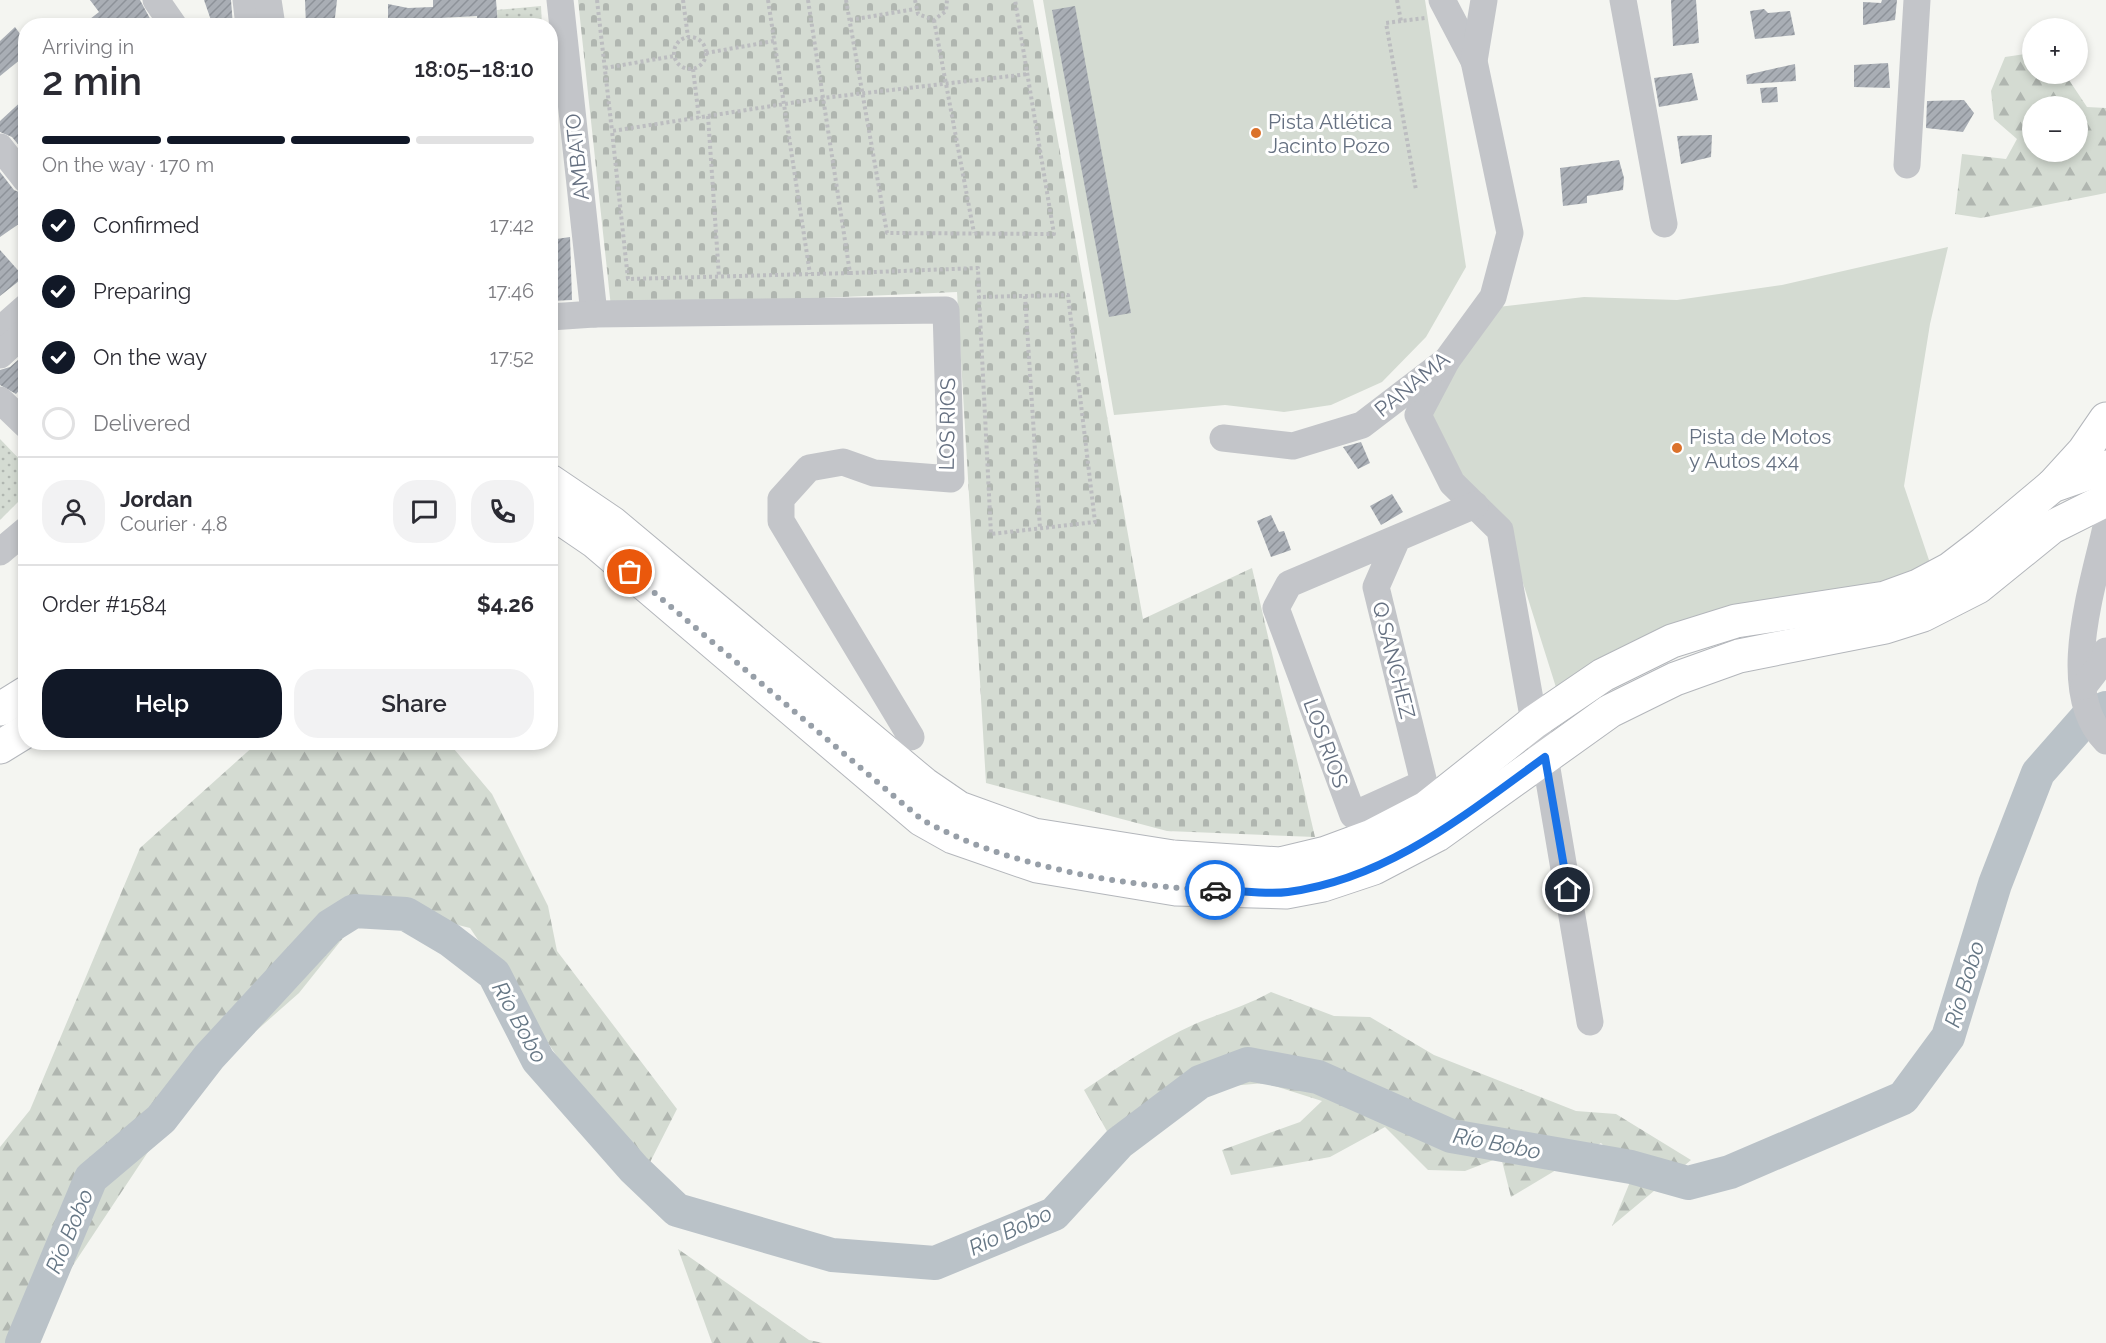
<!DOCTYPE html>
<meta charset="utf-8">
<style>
body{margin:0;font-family:Raleway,sans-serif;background:#f2f2f3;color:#2b2b33;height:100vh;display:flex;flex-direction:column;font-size:22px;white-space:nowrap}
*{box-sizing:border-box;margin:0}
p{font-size:20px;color:#7c7c81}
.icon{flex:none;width:33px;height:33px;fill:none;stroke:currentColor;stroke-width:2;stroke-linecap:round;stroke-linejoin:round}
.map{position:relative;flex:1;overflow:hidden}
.panel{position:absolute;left:18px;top:18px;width:540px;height:732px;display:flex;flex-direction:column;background:#fff;border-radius:24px;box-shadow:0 3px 9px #0003}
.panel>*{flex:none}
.tools{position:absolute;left:2022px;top:18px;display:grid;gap:12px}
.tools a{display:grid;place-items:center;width:66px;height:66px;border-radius:50%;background:#fff;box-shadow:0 3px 9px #0003;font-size:30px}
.pin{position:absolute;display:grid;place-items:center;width:51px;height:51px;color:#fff;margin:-26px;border:3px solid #fff;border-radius:50%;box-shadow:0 2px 6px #0007}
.courier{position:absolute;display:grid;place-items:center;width:60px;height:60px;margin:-30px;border:4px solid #1a73e8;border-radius:50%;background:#fff;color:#222;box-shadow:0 2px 8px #0007}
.headline em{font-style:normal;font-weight:600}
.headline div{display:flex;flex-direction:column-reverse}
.headline{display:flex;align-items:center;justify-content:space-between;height:102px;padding:0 24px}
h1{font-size:39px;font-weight:600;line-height:45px}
.bar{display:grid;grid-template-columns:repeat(4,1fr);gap:9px 6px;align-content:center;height:72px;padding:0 24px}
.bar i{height:8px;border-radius:4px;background:#e1e1e2}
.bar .on{background:#111827}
.bar p{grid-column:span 4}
.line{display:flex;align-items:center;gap:15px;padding:0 24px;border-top:2px solid #e1e1e2}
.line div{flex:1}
.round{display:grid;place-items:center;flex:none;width:63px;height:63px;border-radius:24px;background:#f2f2f3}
ol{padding:0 24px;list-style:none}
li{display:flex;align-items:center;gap:18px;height:66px}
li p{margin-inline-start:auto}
li .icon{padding:6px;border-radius:50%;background:#111827;color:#fff;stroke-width:4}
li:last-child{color:#7c7c81}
li i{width:33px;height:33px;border:3px solid #e1e1e2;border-radius:50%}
.button{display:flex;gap:12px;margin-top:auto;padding:12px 24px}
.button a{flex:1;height:69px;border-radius:24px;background:#111827;color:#fff;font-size:24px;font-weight:600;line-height:69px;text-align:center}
.button a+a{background:#f2f2f3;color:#2b2b33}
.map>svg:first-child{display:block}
.grass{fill:url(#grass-dots)}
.forest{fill:url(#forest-firs);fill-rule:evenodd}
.cemetery{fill:url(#cemetery-stones)}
.pitch{fill:#d4dbd2}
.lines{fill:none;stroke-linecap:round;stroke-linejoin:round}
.river{stroke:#bac2c8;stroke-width:34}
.building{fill:url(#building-hatch)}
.major-casing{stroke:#b3b6bb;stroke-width:35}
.path{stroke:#bcbdc0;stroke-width:4;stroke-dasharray:3 3;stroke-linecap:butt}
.minor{stroke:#c3c5c9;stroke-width:27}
.major{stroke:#fff;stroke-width:33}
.done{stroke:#979fa8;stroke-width:6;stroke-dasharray:0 10.8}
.route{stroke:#1a73e8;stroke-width:8}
.poi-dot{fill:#db722b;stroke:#fff;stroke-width:2}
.labels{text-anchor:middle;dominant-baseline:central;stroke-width:6;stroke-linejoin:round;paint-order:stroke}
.poi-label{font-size:21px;fill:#657081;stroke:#fff;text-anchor:start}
.street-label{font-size:21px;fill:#657081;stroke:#fff}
.water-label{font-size:22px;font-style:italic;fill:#667785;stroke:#fff}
</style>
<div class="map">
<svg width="2106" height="1343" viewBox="0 0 2106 1343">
<defs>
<pattern id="grass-dots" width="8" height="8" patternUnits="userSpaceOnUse" patternTransform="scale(1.5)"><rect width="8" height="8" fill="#d4dbd2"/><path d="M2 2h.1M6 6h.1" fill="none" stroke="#b0b6b0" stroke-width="1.8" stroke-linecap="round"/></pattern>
<pattern id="forest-firs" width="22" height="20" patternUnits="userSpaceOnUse" patternTransform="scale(1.5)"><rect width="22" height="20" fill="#d4dbd2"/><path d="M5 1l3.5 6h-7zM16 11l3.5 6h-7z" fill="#b0b6b0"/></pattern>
<pattern id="cemetery-stones" width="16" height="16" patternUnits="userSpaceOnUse" patternTransform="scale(1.5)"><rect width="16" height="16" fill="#d4dbd2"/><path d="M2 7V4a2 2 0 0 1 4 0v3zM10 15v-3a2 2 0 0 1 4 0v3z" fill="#b0b6b0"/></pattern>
<pattern id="building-hatch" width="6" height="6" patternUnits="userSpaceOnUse" patternTransform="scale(1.5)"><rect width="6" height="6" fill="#a9aeb5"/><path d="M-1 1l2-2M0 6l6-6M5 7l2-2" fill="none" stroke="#8d9299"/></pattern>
</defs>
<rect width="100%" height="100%" fill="#f4f5f1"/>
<g class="grass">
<path d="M541,6L542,26L498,25L497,10Z"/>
<path d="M0,439L25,465L26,494L0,520Z"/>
</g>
<g class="forest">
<path d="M2032,53V74H2065L2087,107L2106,108V193L1981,218L1955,214L1962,154L2006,159L2017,139L1994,119L1991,91L2005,57ZM2078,106V152H2032V106Z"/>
<path d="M268,742L449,743L492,794L548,906L557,951L677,1109L641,1180L470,928L371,903L299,993L189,1090L46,1306L28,1343H0V1147L30,1110L140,848L256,744Z"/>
<path d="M1271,992L1334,1016L1370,1017L1434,1055L1576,1111L1616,1114L1691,1160L1612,1226L1632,1177L1601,1143L1511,1197L1501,1157L1465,1171L1428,1170L1385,1127L1330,1157L1231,1175L1222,1150L1300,1122L1322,1101L1265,1083L1219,1087L1123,1160L1084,1090C1120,1066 1155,1042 1195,1024C1221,1013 1246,1006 1271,992Z"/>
<path d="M678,1249L809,1340L823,1343H712Z"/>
</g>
<path class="cemetery" d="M578,0H1033L1143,619L1252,568L1315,837L1167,831L986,783L957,292L611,307Z"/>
<g class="pitch">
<path d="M1043,0H1425L1466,267L1426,337L1382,382L1331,405L1284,412L1225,405L1114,415Z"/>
<path d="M1948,247L1930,324L1904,486L1931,566L1889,580L1699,620L1560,700L1505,526L1458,477L1427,414L1498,307L1584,297L1677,300L1782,285Z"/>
</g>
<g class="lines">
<path class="river" d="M22,1343L91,1178L161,1119L209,1057L330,926L354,911L406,914L450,940L494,974L538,1060L634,1169L677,1210L832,1255L935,1263L1054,1214L1119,1143L1200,1082L1248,1064L1318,1077L1451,1136L1631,1167L1688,1183L1730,1172L1903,1098L1948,1037L1995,884L2038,773L2089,715L2106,708"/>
</g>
<g class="building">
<path d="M90,0H140L154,26H81L99,12Z"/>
<path d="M204,0H231L233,26H213Z"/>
<path d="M305,0H337L334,26H306Z"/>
<path d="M433,0H496L498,26H478L477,16L440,18L441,26H388V4L408,8L433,7Z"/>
<path d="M1671,0H1696L1699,43L1673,46Z"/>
<path d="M1882,0H1897L1895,20L1863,25V2L1881,3Z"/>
<path d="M1075,6L1131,313L1109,317L1052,10Z"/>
<path d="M1764,9L1768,13L1790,11L1795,35L1755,39L1750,11Z"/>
<path d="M15,27L26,42V55L0,76V41Z"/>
<path d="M1888,63L1890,88L1854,87V65Z"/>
<path d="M1795,64L1796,81L1747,84L1746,75Z"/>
<path d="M1692,73L1698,100L1659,107L1654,78Z"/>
<path d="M1777,87L1778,102L1762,103L1760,88Z"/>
<path d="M26,97V154L12,137L0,132V121Z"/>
<path d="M1964,100L1974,113L1963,132L1926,128L1927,101Z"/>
<path d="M1712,135L1711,157L1681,164L1677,136Z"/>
<path d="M1619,160L1624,178L1623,190L1587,196V203L1563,206L1560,168Z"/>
<path d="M0,172L14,190L26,195V219L0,237Z"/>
<path d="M570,237L572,300L550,301V240Z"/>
<path d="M0,250L24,277L0,296Z"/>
<path d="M26,353V383L16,394L0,385V370L10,367Z"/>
<path d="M1361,442L1370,463L1358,469L1343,447Z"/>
<path d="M1392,494L1403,512L1381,525L1370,506Z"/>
<path d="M1271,515L1279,532L1284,531L1291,550L1271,557L1257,521Z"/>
</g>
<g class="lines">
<defs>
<g id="major">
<path d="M550,481L612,523L924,784L959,808L1034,835L1173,857L1280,864L1326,853L1372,836L1426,808L1534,722L1603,675L1672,641L1736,621L1885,598L1918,586L1950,569L1984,543L2052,486L2106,467"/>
<path d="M2053,485L2084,451L2106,419"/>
<path d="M550,511L594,541L921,819L953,837L1037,866L1176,889L1286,892L1323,885L1374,868L1437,835L1610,711L1675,679L1739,656L1885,627L1923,615L1978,587L2052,527L2106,500"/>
<path d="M0,709L26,693"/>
<path d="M0,747L26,731"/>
</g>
</defs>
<use href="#major" class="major-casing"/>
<g class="path">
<path d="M597,0L612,131"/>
<path d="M683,0L688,37"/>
<path d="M768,0L810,274"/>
<path d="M808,0L850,273L978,268L979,297L991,534L1095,522L1068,295L979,297"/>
<path d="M846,0L887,233L1054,234L1015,0"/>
<path d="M915,0L918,14L934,20L946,11L947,0"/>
<path d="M1397,0L1401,21L1425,18"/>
<path d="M850,20L915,9"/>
<path d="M934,20L974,233"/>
<path d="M1401,21L1386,23L1416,190"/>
<circle cx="690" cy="53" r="16"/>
<path d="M706,53L774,41"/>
<path d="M605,68L674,56"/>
<path d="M693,69L699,118"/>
<path d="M708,116L719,277"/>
<path d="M850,273L628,279L612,131L823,98L1028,74"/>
<path d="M1025,296L1040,528"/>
</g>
<g class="minor">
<path d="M156,0L174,26"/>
<path d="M246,0L249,26"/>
<path d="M268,0L272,26"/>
<path d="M560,0L594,314"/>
<path d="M1442,0L1474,61"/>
<path d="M1623,0L1664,224"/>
<path d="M0,147L26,180"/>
<path d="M1907,165L1917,0"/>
<path d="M550,317L594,314L946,310L951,479L874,473L843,462L809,468L781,499V521L911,737"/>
<path d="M0,330L26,307"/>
<path d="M0,355L26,331"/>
<path d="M1447,360L1418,415L1452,483L1500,530L1534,722L1545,757L1590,1022"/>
<path d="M0,400L26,425"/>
<path d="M1223,438L1293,446L1362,425L1447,360L1493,297L1510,233L1474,61L1484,0"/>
<path d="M2106,527C2093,587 2057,691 2106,741"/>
<path d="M1397,539L1376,587L1424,783L1353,815L1276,608L1289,584L1475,505"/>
<path d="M0,552L26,530"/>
<path d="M2084,686L2104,660L2106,651"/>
</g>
<use href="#major" class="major"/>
</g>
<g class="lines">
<path class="done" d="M630,572L921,819C1002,865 1122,887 1215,890"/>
<path class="route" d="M1215,890C1239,890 1265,895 1288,892C1388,879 1466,814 1545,757L1568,890"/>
</g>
<g class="poi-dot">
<circle cx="1256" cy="133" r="6"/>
<circle cx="1677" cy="448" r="6"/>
</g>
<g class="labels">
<g class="poi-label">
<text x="1268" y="121">Pista Atlética<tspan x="1268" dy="24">Jacinto Pozo</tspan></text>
<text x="1689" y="436">Pista de Motos<tspan x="1689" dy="24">y Autos 4x4</tspan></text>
</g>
<g class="street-label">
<text transform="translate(577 157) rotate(-96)">AMBATO</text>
<text transform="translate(1412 384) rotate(-39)">PANAMA</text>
<text transform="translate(947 424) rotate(-89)">LOS RIOS</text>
<text transform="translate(1394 660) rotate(76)">Q SANCHEZ</text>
<text transform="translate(1326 743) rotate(70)">LOS RIOS</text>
</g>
<g class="water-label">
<text transform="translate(1964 984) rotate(-73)">Río Bobo</text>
<text transform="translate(520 1022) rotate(61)">Río Bobo</text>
<text transform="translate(1497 1143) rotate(11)">Río Bobo</text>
<text transform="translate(1010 1230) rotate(-25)">Río Bobo</text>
<text transform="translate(69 1231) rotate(-67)">Río Bobo</text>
</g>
</g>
</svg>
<div class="tools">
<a>+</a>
<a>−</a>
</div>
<div class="pin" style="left:630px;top:572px;background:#ea580c"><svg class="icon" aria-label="bag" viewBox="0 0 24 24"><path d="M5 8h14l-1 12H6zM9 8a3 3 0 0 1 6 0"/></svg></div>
<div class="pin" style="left:1568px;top:890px;background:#1f2937"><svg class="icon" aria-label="home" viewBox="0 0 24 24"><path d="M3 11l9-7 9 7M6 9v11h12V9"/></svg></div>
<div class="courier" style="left:1215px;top:890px"><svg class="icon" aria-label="car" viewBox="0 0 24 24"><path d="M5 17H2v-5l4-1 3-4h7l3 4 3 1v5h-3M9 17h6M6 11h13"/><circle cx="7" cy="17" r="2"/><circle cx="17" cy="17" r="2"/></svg></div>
<section class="panel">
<div class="headline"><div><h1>2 min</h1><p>Arriving in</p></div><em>18:05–18:10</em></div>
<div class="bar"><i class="on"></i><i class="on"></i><i class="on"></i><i></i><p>On the way · 170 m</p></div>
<ol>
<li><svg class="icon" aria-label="check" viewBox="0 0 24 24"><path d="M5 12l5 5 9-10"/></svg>Confirmed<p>17:42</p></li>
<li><svg class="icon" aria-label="check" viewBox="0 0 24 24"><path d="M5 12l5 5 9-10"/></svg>Preparing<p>17:46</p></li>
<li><svg class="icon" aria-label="check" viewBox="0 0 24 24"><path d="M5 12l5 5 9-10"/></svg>On the way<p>17:52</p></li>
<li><i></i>Delivered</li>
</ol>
<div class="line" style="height:108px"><a class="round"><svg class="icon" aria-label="person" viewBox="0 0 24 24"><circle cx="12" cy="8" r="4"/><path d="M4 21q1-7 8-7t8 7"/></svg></a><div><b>Jordan</b><p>Courier · 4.8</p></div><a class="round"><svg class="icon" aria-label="chat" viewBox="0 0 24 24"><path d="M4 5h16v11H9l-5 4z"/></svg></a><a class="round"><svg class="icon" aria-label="phone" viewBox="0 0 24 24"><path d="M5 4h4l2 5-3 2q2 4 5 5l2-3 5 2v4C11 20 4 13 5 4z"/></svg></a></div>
<div class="line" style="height:78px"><div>Order #1584</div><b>$4.26</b></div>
<div class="button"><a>Help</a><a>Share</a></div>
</section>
</div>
